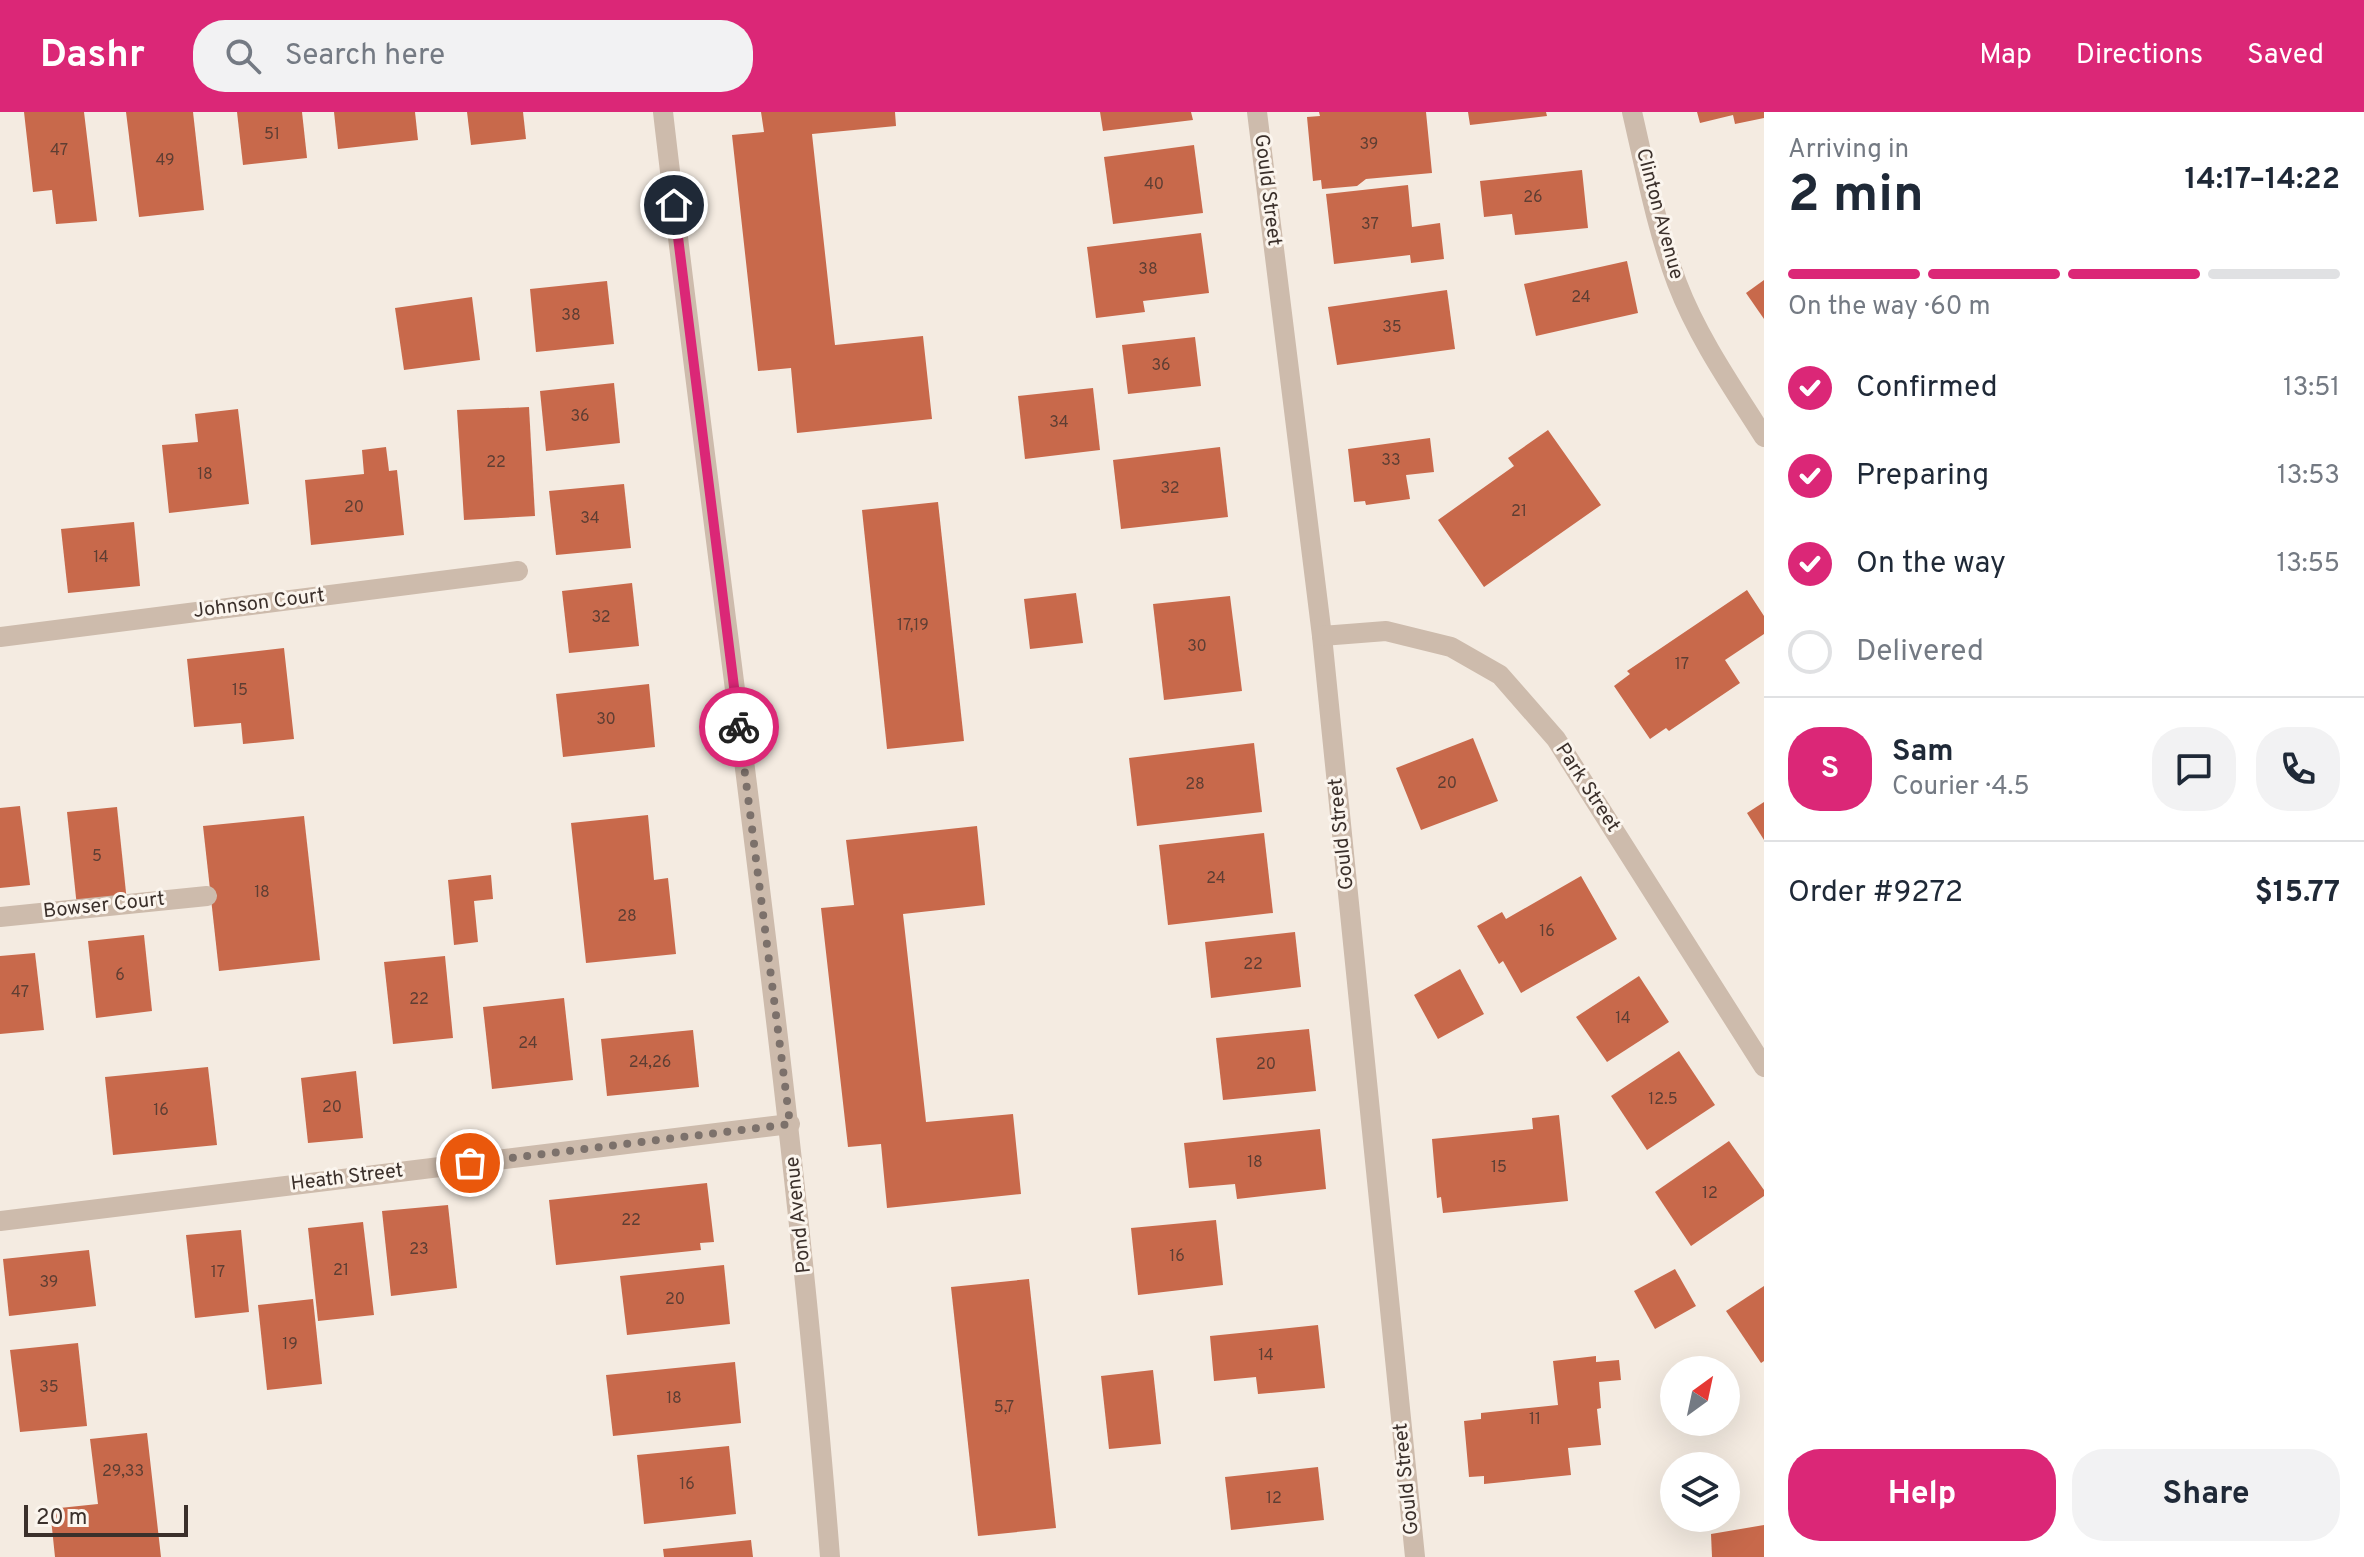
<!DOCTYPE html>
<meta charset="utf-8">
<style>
body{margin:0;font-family:Overpass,sans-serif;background:#f2f2f3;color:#1f2937;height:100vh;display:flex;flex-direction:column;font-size:30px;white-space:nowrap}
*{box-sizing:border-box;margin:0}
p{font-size:26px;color:#747a83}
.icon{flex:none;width:44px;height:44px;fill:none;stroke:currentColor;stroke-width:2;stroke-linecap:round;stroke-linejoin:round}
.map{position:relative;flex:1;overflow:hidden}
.side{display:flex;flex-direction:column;background:#fff;width:600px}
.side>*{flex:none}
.needle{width:52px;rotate:33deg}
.controls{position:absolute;left:1660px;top:1244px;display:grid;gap:16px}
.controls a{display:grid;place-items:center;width:80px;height:80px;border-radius:50%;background:#fff;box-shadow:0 8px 32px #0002;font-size:40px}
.scale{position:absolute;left:24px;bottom:20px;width:164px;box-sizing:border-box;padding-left:8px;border:4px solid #3b302b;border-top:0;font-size:22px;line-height:28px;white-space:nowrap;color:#3b302b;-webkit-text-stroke:6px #fbf5ee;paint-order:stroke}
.pin{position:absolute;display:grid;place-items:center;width:68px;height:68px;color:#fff;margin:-34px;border:4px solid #fff;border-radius:50%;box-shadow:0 2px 8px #0007}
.courier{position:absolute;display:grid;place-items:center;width:80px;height:80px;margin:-40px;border:6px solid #db2777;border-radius:50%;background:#fff;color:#222;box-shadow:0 2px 10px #0007}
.headline em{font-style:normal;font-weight:700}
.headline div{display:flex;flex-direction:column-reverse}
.headline{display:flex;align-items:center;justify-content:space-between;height:136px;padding:0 24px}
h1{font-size:52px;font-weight:700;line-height:60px}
.bar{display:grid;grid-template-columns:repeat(4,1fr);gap:12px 8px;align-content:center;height:96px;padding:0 24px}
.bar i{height:10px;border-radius:6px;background:#e0e1e3}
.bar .on{background:#db2777}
.bar p{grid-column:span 4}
.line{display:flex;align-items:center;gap:20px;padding:0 24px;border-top:2px solid #e0e1e3}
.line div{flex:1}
.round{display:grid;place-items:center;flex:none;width:84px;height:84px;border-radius:32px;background:#f2f2f3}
ol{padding:0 24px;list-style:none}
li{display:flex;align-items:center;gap:24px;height:88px}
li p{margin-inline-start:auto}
li .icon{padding:8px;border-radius:50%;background:#db2777;color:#fff;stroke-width:4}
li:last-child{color:#747a83}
li i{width:44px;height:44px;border:4px solid #e0e1e3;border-radius:50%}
.button{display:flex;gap:16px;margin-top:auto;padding:16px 24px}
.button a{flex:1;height:92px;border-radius:32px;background:#db2777;color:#fff;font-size:32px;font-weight:700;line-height:92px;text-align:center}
.button a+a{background:#f2f2f3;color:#1f2937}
header{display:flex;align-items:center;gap:48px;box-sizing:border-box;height:112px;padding:0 40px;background:#db2777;color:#fff}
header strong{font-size:38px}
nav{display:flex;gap:44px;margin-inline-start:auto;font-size:28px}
.search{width:560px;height:72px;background:#f2f2f3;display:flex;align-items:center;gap:20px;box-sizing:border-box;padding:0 28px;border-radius:32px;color:#747a83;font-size:30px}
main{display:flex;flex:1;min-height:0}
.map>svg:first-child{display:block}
.building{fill:#c8694b}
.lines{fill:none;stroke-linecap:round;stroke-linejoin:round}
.minor{stroke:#cdbbac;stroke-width:20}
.done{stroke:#7c716b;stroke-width:8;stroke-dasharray:0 14.4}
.route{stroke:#db2777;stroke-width:10}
.labels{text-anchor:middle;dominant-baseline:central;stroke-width:6;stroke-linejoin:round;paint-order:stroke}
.number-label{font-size:16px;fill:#5e3e33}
.street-label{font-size:20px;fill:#3b302b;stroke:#fbf5ee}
</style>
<header>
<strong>Dashr</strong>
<div class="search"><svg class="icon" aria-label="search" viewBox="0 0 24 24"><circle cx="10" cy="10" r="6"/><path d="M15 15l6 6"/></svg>Search here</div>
<nav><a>Map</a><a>Directions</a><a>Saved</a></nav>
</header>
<main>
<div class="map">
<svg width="1764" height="1445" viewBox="0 0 1764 1445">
<rect width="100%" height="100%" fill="#f4ebe1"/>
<g class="building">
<path d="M24,0H84L97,109L56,112L52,78L33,80Z"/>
<path d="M126,0H193L204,98L139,105Z"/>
<path d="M237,0H302L307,46L243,53Z"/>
<path d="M334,0H415L418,28L338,37Z"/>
<path d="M467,0H523L526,27L471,33Z"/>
<path d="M761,0H895L896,14L812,22L835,233L923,224L932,307L797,321L791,256L758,259L732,23L764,20Z"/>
<path d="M1100,0H1191L1193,8L1103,19Z"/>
<path d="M1319,0H1426L1432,61L1366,67L1357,74L1322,77L1321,68L1313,69L1307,5L1320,4Z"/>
<path d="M1468,0H1546L1547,4L1470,13Z"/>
<path d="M1697,0H1764V6L1735,12L1733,3L1700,11Z"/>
<path d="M1194,33L1203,101L1113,112L1104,45Z"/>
<path d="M1582,58L1588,116L1515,123L1512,102L1484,105L1480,69Z"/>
<path d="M1408,73L1412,115L1440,111L1444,147L1411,151L1410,143L1334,152L1326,82Z"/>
<path d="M1201,121L1209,181L1143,189L1145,200L1096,206L1087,135Z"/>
<path d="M1627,149L1638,201L1536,224L1524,172Z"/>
<path d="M1764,168V207L1746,181Z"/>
<path d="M607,169L614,232L536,240L530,177Z"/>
<path d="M1447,178L1455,237L1337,253L1328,195Z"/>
<path d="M472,185L480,248L404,258L395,196Z"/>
<path d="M1195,225L1201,274L1128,282L1122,233Z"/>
<path d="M614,271L620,331L546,339L540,279Z"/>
<path d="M1093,276L1100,338L1025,347L1018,284Z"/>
<path d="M529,295L535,404L464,408L457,298Z"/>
<path d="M238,297L249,392L169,401L162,333L198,330L195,302Z"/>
<path d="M1548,318L1601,393L1484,475L1438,408L1514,354L1508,346Z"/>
<path d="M1430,326L1434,360L1406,363L1410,387L1366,393L1365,389L1354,390L1348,337Z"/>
<path d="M386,335L389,359L397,358L404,423L311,433L305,368L364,362L362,338Z"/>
<path d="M1220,335L1228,405L1121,417L1113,348Z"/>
<path d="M624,372L631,436L556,443L549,379Z"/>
<path d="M938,390L964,629L887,637L862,398Z"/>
<path d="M134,410L140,474L68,481L61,417Z"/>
<path d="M632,471L639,534L569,541L562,479Z"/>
<path d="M1747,478L1764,504V522L1725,548L1740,571L1669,619L1666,616L1650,627L1614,574L1630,562L1627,559Z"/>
<path d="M1076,481L1083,531L1030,537L1024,487Z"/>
<path d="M1230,484L1242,579L1164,588L1153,492Z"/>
<path d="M284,536L294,627L243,632L241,611L194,615L187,547Z"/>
<path d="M649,572L655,635L563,645L556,582Z"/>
<path d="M1473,626L1498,689L1421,718L1396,656Z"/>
<path d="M1254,631L1262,700L1137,714L1129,646Z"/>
<path d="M1764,690V728L1747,701Z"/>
<path d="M20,694L30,773L0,776V696Z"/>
<path d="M117,695L127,790L77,795L67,700Z"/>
<path d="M648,703L654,768L668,766L676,842L586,851L571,711Z"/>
<path d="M304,704L320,848L219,859L203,714Z"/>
<path d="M977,714L985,793L903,802L926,1010L1013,1002L1021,1082L887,1096L881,1032L848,1035L821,796L854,793L846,728Z"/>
<path d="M1264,721L1273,801L1168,813L1159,733Z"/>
<path d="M491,763L493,787L474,789L478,830L454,833L448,768Z"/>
<path d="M1581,764L1617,827L1521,881L1503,849L1499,852L1477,814L1502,800L1506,807Z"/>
<path d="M1295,820L1301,875L1211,886L1205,830Z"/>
<path d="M144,823L152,899L96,906L88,829Z"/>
<path d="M35,841L44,918L0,922V844Z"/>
<path d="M445,844L453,926L393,932L384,850Z"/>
<path d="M1460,857L1484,902L1438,927L1414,883Z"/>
<path d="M1639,864L1669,910L1607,950L1576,905Z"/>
<path d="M564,886L573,968L492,977L483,895Z"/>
<path d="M1309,917L1316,979L1223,988L1216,926Z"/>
<path d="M693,918L699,975L607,984L601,927Z"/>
<path d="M1679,939L1715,993L1647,1038L1611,984Z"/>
<path d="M208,955L217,1033L113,1043L105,965Z"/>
<path d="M356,959L363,1026L308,1031L301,966Z"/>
<path d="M1559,1003L1568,1089L1443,1101L1441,1085L1437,1086L1432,1027L1533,1017L1532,1006Z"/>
<path d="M1320,1017L1326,1077L1237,1087L1235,1072L1189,1076L1184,1031Z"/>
<path d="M1729,1029L1764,1078V1084L1691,1134L1655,1080Z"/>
<path d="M707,1071L714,1130L700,1131L701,1138L556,1153L549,1088Z"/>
<path d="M448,1093L457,1176L391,1184L382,1099Z"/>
<path d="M1216,1108L1223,1173L1138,1183L1131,1116Z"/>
<path d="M363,1110L374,1203L318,1209L308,1116Z"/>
<path d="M241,1118L249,1200L195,1206L186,1123Z"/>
<path d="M89,1138L96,1194L9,1204L3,1147Z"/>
<path d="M724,1153L730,1212L627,1223L620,1164Z"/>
<path d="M1675,1157L1696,1194L1655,1217L1634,1179Z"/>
<path d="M1029,1167L1056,1416L978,1424L951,1175Z"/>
<path d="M1764,1174V1249L1761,1251L1726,1199Z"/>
<path d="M313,1187L322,1272L267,1278L258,1193Z"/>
<path d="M1318,1213L1325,1276L1258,1282L1256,1265L1214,1269L1210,1224Z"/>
<path d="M78,1231L87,1314L20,1320L10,1238Z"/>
<path d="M1596,1244V1250L1619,1248L1621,1268L1599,1270L1601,1296L1597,1297L1601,1333L1568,1336L1571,1363L1484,1372V1364L1469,1365L1464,1309L1481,1307V1301L1558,1293L1553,1249Z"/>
<path d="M735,1250L741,1311L613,1324L606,1263Z"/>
<path d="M1153,1258L1161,1332L1109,1337L1101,1264Z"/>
<path d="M147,1321L161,1445H55L50,1397L98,1392L90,1327Z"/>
<path d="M729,1334L736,1402L644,1412L637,1343Z"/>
<path d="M1318,1355L1324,1408L1231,1418L1225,1365Z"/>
<path d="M1764,1413V1445H1712L1711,1422Z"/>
<path d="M751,1428L753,1445H664L663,1437Z"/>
</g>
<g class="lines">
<g class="minor">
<path d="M663,0C719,482 792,961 830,1445"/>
<path d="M1257,0L1322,524L1415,1445"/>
<path d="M1632,0C1645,56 1657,118 1677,171C1698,226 1733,276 1764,325"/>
<path d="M1322,524L1386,519L1451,535L1500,563L1556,627L1764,955"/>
<path d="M0,525L518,459"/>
<path d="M0,805L207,784"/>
<path d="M0,1109L790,1012"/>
</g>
</g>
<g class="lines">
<path class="done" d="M470,1051L790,1012L739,615"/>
<path class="route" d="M674,93L739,615"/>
</g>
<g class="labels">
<g class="number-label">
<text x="272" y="23">51</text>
<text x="1369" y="33">39</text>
<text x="59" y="39">47</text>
<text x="165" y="49">49</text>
<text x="1154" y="73">40</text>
<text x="1533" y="86">26</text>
<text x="1370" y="113">37</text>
<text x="1148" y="158">38</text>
<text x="1581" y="186">24</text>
<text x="571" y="204">38</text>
<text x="1392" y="216">35</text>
<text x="1161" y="254">36</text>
<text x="580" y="305">36</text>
<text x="1059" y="311">34</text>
<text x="1391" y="349">33</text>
<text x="496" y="351">22</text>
<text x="205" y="363">18</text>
<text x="1170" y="377">32</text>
<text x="354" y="396">20</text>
<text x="1519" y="400">21</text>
<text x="590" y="407">34</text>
<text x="101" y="446">14</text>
<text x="601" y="506">32</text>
<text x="913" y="514">17,19</text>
<text x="1197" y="535">30</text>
<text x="1682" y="553">17</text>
<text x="240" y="579">15</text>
<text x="606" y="608">30</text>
<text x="1447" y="672">20</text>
<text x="1195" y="673">28</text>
<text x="97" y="745">5</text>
<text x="1216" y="767">24</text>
<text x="262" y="781">18</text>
<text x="627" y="805">28</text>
<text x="1547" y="820">16</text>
<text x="1253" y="853">22</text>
<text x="120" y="864">6</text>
<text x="20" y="881">47</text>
<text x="419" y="888">22</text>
<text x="1623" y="907">14</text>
<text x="528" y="932">24</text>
<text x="650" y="951">24,26</text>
<text x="1266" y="953">20</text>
<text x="1663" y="988">12.5</text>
<text x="332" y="996">20</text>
<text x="161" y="999">16</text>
<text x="1255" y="1051">18</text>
<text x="1499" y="1056">15</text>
<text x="1710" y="1082">12</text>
<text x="631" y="1109">22</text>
<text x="419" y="1138">23</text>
<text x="1177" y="1145">16</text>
<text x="341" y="1159">21</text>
<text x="218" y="1161">17</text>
<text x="49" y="1171">39</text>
<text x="675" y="1188">20</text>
<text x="290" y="1233">19</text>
<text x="1266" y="1244">14</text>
<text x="49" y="1276">35</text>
<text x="674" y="1287">18</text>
<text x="1004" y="1296">5,7</text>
<text x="1535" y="1308">11</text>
<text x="123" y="1360">29,33</text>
<text x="687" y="1373">16</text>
<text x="1274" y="1387">12</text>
</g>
<g class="street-label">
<text transform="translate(1267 78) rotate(83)">Gould Street</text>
<text transform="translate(1659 102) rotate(75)">Clinton Avenue</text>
<text transform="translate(259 492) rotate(-7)">Johnson Court</text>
<text transform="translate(1587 676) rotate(57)">Park Street</text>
<text transform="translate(1342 722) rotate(-96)">Gould Street</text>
<text transform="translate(104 794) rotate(-6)">Bowser Court</text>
<text transform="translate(347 1066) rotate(-7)">Heath Street</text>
<text transform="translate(799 1103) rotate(-96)">Pond Avenue</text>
<text transform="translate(1407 1367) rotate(-96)">Gould Street</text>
</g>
</g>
</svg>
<div class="controls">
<a><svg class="needle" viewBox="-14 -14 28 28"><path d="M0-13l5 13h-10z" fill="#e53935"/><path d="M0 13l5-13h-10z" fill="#747a83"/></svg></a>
<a><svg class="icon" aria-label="layers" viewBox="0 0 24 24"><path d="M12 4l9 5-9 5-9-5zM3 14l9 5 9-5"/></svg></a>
</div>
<div class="scale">20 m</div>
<div class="pin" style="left:470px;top:1051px;background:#ea580c"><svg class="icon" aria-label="bag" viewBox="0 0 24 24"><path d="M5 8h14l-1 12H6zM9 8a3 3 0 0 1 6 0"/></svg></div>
<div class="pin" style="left:674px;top:93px;background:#1f2937"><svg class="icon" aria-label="home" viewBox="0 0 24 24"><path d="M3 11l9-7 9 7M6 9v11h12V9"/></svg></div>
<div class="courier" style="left:739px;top:615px"><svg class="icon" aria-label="bike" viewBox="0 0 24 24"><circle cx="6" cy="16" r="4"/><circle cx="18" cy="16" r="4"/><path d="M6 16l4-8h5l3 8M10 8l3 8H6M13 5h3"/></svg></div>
</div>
<section class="side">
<div class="headline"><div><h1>2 min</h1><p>Arriving in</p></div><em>14:17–14:22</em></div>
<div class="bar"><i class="on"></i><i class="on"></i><i class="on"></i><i></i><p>On the way · 60 m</p></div>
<ol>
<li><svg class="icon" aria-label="check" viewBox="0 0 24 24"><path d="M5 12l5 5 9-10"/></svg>Confirmed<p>13:51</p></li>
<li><svg class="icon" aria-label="check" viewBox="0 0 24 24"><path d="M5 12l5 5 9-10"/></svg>Preparing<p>13:53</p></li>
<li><svg class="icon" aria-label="check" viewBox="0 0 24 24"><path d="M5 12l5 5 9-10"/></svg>On the way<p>13:55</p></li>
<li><i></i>Delivered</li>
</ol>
<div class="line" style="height:144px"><b class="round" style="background:#db2777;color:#fff">S</b><div><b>Sam</b><p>Courier · 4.5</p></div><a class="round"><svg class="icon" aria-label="chat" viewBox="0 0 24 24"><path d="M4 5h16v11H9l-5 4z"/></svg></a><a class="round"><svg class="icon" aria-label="phone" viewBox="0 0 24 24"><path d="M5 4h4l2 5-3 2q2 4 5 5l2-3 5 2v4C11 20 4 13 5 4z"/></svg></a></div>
<div class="line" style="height:104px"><div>Order #9272</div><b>$15.77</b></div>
<div class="button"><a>Help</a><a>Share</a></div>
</section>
</main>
